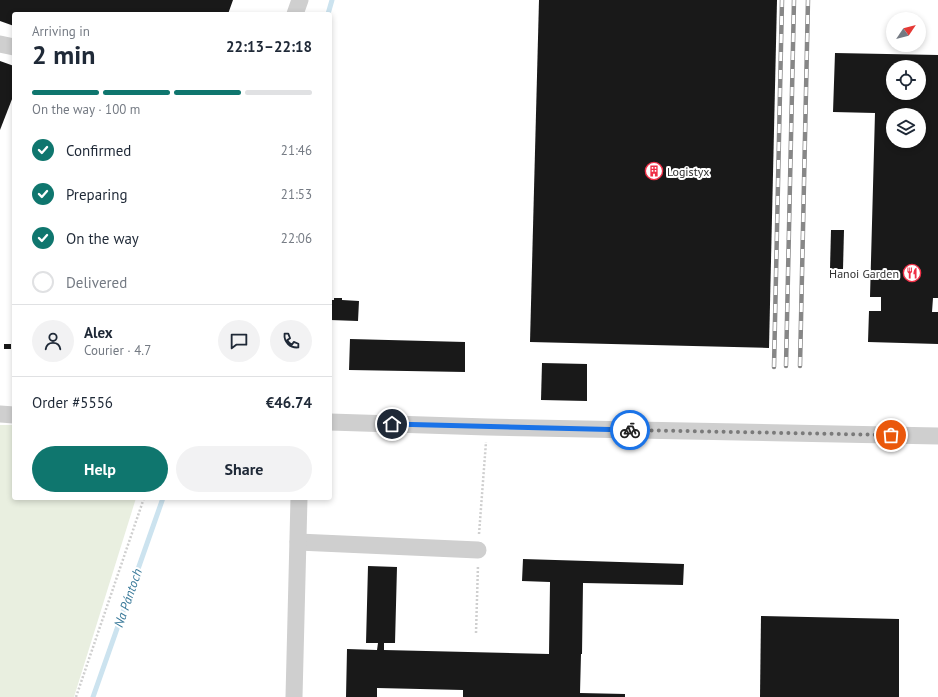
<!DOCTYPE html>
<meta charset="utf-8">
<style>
body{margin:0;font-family:"PT Sans",sans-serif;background:#f2f2f3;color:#1f2937;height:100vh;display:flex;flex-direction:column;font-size:15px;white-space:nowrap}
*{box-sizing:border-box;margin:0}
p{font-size:13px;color:#747a83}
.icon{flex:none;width:22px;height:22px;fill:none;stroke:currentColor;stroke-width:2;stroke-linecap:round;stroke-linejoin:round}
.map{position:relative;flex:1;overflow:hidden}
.side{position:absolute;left:12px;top:12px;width:320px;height:488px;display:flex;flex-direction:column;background:#fff;border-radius:4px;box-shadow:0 2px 6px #0003}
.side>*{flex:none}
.needle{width:26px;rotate:55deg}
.tools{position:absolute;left:886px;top:12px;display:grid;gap:8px}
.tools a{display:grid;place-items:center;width:40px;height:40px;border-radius:50%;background:#fff;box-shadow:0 2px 6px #0003;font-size:20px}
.pin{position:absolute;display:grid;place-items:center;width:34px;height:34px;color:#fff;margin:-17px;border:2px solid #fff;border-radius:50%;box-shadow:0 1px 4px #0007}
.courier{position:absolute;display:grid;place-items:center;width:40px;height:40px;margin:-20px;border:3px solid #1a73e8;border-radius:50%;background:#fff;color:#222;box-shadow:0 1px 5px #0007}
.head em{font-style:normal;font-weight:800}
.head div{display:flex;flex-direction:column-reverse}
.head{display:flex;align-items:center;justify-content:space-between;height:68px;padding:0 20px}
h1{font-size:26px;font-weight:800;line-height:30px}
.bar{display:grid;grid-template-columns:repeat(4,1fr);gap:6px 4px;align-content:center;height:48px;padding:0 20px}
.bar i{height:5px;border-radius:3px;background:#e0e1e3}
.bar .on{background:#0f766e}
.bar p{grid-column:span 4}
.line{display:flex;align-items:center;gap:10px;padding:0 20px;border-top:1px solid #e0e1e3}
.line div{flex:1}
.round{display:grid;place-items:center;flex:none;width:42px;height:42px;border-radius:21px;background:#f2f2f3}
ol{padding:0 20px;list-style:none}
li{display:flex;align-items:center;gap:12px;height:44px}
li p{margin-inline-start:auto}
li .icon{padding:4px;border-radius:50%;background:#0f766e;color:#fff;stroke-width:4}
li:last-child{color:#747a83}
li i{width:22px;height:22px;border:2px solid #e0e1e3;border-radius:50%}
.primary-button{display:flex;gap:8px;margin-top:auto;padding:8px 20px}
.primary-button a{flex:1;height:46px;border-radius:24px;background:#0f766e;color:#fff;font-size:16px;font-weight:800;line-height:46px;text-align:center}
.primary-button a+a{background:#f2f2f3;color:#1f2937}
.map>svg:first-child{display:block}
.green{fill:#e9efe0}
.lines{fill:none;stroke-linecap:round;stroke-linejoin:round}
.stream{stroke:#cce3ef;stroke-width:5}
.building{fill:#191919;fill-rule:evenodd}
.path{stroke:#cfcfcf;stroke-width:2.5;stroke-dasharray:2 2;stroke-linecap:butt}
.minor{stroke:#cfcfcf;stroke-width:17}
.rail-casing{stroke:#878787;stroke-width:4.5}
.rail{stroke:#fff;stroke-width:3;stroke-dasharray:9;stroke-linecap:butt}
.done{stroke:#7a7a7a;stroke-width:4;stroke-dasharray:0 7.2}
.route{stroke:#1a73e8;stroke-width:5}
.labels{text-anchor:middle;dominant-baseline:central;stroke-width:4;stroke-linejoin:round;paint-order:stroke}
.poi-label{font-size:12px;fill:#323232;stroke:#fff;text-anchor:start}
.water-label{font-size:13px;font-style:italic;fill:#3a7a9a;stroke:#fff}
</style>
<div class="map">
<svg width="938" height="697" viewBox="0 0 938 697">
<rect width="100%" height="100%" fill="#fff"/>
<path class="green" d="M0,425H14V498H136L132,511L74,697H0Z"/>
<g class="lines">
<g class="stream">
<path d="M328,14L332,0"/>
<path d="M93,697L163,498"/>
</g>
</g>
<g class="building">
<path d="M0,0H233L228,14H14V26L0,21Z"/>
<path d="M539,0H777L769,348L530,342Z"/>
<path d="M835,53L938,55V298H933L932,312H938V344L868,342L869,311H881V297H870L875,113L833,112ZM893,67H919V93H893ZM893,115H919V141H893Z"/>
<path d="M0,61L14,66V94L0,130Z"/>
<path d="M831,230H844L843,269H830Z"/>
<path d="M334,298H342V300L359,301L358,321L330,320V300H334Z"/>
<path d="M350,339L465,342V372L349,370Z"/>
<rect x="4" y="344" width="7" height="5"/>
<path d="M542,363L587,364V401L541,400Z"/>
<path d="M523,559L684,564L683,585L583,583L582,654H581L580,693L625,694V697H463V690L377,688V697H346L347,649L377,650L378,643H366L368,566L397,567L395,643H384V650L549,654L550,582L522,581Z"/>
<path d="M761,616L899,619V697H760Z"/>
</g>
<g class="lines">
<g class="path">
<path d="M479,534L486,442"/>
<path d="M476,633L478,565"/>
<path d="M76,697L144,498"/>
</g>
<g class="minor">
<path d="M295,14L300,0"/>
<path d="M0,44L14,47"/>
<path d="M0,414L14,415"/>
<path d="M330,422L487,427L938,436"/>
<path d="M298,542L478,550"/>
<path d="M294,697L299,498"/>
</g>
<defs>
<g id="rail">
<path d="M786,366L794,0"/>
<path d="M800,366L808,0"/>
<path d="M774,367L782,0"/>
</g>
</defs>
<use href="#rail" class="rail-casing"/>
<use href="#rail" class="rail"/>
</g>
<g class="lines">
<path class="done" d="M630,430L891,435"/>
<path class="route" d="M392,424L630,430"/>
</g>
<defs>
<symbol id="building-ring" viewBox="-11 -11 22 22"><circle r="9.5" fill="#fff" stroke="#ef2f46" stroke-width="1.5"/><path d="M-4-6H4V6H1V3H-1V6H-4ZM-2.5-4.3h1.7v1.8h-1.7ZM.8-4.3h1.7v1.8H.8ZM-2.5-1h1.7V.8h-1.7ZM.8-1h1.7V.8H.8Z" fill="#ef2f46"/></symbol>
<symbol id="restaurant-ring" viewBox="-11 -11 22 22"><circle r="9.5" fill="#fff" stroke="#ef2f46" stroke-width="1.5"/><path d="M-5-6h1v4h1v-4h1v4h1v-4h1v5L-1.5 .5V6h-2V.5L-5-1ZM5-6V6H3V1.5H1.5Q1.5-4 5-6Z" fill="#ef2f46"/></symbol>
</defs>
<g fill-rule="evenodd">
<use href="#building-ring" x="644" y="161" width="20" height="20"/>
<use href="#restaurant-ring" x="902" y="263" width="20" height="20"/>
</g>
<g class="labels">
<g class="poi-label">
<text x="667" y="171">Logistyx</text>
<text x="899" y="273" text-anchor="end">Hanoi Garden</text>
</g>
<g class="water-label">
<text transform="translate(128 598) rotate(-71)">Na Pántoch</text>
</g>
</g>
</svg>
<div class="tools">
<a><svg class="needle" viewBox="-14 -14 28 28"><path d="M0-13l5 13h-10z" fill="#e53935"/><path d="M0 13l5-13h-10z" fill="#747a83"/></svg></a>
<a><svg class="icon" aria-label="locate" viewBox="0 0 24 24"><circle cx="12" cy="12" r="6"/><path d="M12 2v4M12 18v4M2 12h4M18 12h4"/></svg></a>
<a><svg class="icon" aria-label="layers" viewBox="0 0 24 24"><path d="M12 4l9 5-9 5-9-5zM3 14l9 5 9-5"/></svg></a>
</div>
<div class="pin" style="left:891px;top:435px;background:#ea580c"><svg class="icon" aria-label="bag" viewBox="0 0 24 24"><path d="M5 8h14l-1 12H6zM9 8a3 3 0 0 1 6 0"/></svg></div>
<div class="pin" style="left:392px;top:424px;background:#1f2937"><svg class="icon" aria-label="home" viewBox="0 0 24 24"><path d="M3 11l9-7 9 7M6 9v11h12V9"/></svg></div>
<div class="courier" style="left:630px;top:430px"><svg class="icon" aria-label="bike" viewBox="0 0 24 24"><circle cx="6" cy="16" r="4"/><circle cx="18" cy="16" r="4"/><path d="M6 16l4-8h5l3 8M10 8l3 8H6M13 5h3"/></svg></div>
<section class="side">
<div class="head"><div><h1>2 min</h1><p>Arriving in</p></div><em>22:13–22:18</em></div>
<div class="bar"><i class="on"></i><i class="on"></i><i class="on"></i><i></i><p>On the way · 100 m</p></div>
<ol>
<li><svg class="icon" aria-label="check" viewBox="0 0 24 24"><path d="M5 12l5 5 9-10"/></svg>Confirmed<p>21:46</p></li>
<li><svg class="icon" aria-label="check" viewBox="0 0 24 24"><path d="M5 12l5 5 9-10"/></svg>Preparing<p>21:53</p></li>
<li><svg class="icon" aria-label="check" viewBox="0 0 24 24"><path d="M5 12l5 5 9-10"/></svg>On the way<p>22:06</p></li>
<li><i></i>Delivered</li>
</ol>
<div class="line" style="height:72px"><a class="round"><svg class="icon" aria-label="person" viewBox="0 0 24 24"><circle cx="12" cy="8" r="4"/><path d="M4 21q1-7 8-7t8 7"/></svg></a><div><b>Alex</b><p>Courier · 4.7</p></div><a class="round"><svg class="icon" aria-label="chat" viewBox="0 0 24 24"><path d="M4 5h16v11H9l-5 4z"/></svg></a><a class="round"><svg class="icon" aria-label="phone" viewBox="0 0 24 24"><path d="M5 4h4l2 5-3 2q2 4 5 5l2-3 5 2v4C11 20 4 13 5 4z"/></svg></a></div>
<div class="line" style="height:52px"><div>Order #5556</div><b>€46.74</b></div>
<div class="primary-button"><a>Help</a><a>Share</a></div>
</section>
</div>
